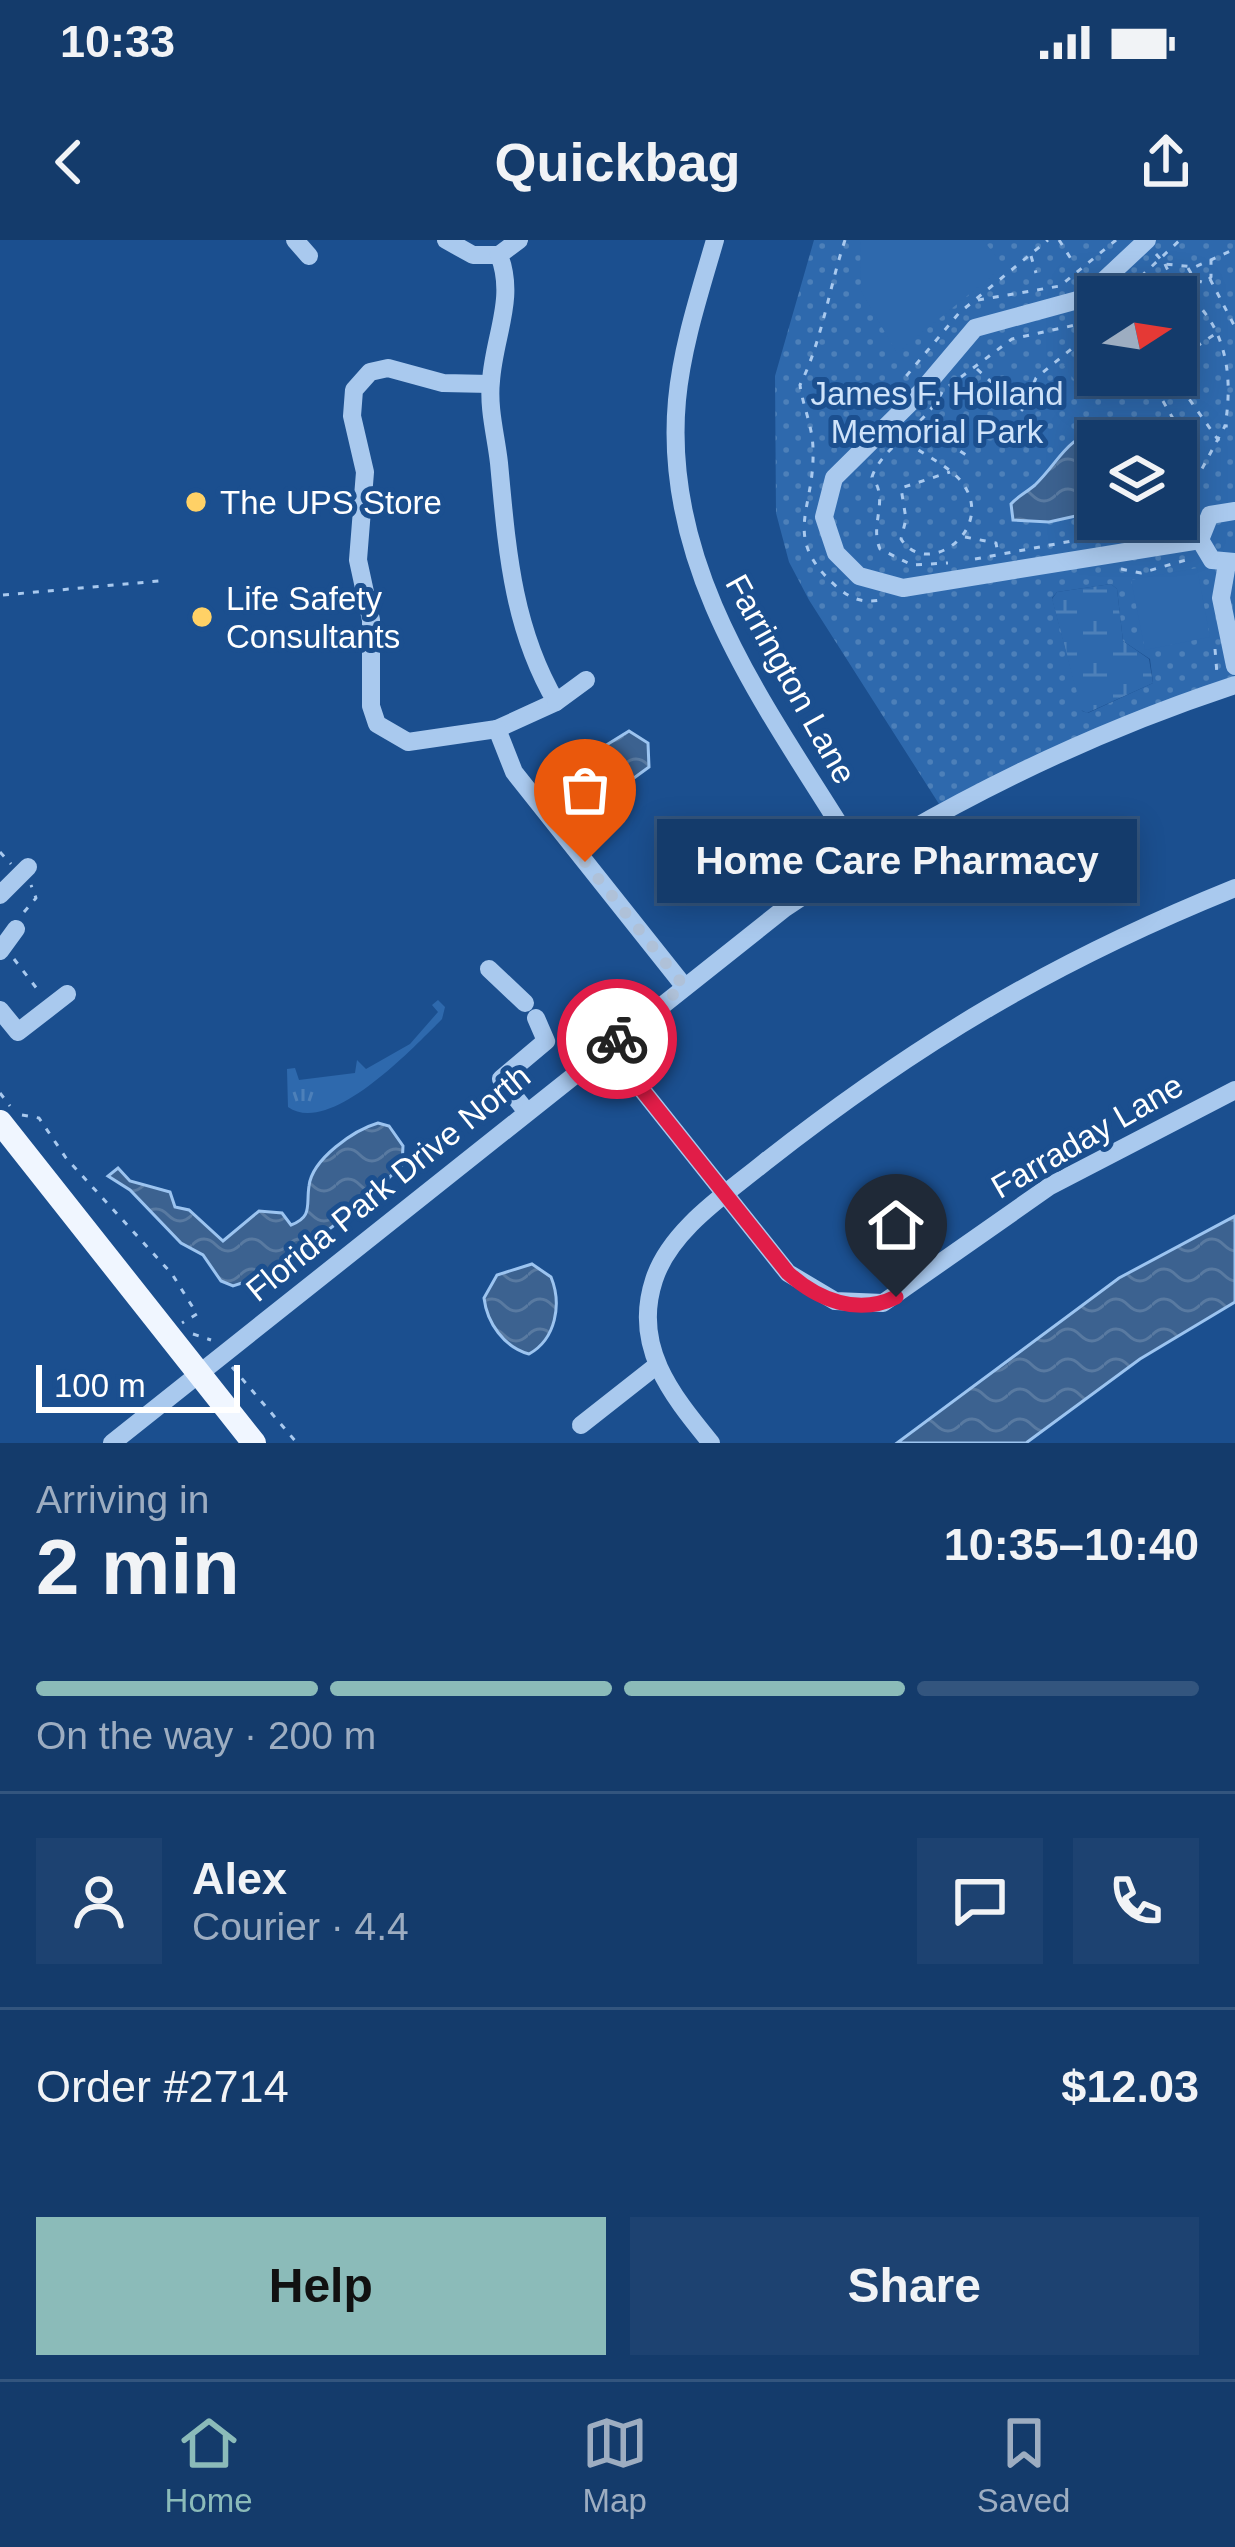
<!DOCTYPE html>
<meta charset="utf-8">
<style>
body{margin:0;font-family:Helvetica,sans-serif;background:#1d4271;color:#f1f3f6;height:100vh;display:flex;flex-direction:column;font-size:45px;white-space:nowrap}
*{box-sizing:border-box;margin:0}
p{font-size:39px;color:#9dadc1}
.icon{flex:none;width:66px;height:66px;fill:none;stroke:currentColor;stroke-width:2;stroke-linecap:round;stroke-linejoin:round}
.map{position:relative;height:1203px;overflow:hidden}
.drawer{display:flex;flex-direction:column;background:#143b6b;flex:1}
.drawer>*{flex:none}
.needle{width:78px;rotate:78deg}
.tools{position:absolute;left:1077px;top:36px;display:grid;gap:24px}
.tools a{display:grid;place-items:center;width:120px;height:120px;border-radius:0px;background:#143b6b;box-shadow:0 6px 30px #0003,0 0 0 3px #33557e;font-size:60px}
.scale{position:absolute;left:36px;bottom:30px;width:204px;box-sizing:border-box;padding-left:12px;border:6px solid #fff;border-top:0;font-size:33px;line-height:42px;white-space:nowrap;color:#fff;-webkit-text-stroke:9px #1b4f8f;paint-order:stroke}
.pin{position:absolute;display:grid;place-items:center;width:102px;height:102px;color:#fff;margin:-123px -51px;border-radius:50% 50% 50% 0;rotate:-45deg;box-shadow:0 0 12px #0007}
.pin .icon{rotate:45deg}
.courier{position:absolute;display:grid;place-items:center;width:120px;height:120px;margin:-60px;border:9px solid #e11d48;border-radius:50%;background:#fff;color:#222;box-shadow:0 3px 15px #0007}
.bubble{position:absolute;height:84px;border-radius:0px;background:#143b6b;box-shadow:0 6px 30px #0003,0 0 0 3px #33557e;font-size:39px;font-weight:700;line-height:84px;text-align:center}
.overview em{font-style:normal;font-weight:700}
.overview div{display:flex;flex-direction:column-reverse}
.overview{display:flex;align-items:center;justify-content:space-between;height:204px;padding:0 36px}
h1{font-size:78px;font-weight:700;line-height:90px}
.bar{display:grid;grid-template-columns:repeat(4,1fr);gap:18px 12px;align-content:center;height:144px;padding:0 36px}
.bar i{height:15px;border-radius:9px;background:#33557e}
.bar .on{background:#8bbbb9}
.bar p{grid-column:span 4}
.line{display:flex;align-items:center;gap:30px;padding:0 36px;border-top:3px solid #33557e}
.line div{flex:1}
.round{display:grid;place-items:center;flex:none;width:126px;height:126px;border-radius:0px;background:#1d4271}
.cta{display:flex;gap:24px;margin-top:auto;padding:24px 36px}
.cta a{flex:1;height:138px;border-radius:0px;background:#8bbbb9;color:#111;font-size:48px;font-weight:700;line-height:138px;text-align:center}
.cta a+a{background:#1d4271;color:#f1f3f6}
.status{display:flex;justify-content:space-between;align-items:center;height:84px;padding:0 60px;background:#143b6b;direction:ltr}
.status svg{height:33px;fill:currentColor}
header{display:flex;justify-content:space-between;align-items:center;height:156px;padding:0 36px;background:#143b6b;font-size:54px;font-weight:700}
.menu{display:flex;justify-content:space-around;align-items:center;height:168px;border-top:3px solid #33557e;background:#143b6b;font-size:33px;color:#9dadc1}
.menu a{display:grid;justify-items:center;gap:6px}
.menu .on{color:#8bbbb9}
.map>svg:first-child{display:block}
.grass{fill:url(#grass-tufts)}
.wetland{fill:url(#wetland-marsh)}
.park{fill:url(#park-dots);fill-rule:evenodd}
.pitch{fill:#2e69ad}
.water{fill:url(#water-waves);stroke:#9cc4f0;stroke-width:3}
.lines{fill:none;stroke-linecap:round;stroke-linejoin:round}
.path{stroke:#a9c9ee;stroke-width:3;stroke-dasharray:6 9;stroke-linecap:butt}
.minor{stroke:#a9c9ee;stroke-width:18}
.major{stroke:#f0f6ff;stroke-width:24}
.done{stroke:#afc1d8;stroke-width:12;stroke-dasharray:0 21.6}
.route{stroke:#e11d48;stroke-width:15}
.poi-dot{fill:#ffd166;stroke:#1b4f8f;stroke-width:4.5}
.labels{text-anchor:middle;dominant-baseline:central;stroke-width:10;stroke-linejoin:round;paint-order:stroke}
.park-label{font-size:33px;fill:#cfe3fa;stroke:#1b4f8f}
.poi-label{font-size:33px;fill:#fff;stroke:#1b4f8f;text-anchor:start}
.street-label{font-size:33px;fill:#fff;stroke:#1b4f8f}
</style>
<div class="status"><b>10:33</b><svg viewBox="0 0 49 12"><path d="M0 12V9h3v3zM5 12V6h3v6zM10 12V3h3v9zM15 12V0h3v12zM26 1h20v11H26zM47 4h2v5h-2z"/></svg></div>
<header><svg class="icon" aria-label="back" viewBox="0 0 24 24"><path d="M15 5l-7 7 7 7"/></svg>Quickbag<svg class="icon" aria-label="share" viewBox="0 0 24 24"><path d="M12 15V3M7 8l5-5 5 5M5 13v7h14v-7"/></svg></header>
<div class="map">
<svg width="1235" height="1203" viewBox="0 0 1235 1203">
<defs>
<pattern id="grass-tufts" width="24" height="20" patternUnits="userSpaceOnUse" patternTransform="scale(3)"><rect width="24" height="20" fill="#2e69ad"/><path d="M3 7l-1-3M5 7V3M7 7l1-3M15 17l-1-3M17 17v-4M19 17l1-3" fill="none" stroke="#4d80b9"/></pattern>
<pattern id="wetland-marsh" width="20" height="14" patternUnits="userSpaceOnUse" patternTransform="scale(3)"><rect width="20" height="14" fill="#2e69ad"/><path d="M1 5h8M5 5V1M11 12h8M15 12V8" fill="none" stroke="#4d80b9"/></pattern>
<pattern id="park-dots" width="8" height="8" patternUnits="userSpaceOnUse" patternTransform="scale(3)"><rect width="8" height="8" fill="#2e69ad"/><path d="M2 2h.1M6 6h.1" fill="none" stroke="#4d80b9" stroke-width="1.8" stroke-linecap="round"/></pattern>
<pattern id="water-waves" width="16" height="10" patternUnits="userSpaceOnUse" patternTransform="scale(3)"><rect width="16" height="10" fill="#3c6290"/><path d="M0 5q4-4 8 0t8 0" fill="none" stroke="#597aa1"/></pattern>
</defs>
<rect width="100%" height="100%" fill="#1b4f8f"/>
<path class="grass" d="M438,760L445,767L442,779C414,807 330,897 288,867L287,829L295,828L299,840L355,833L357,820L366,829L410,804L438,772L432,765Z"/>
<path class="wetland" d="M1111,344L1117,349L1123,401L1149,419L1153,443L1087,473L1081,470L1052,359L1057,352Z"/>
<path class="park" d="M814,0H1235V445L939,564L809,360L789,322L776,273L775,136ZM1098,57H1176V135H1098ZM1098,201H1176V279H1098ZM1111,344L1117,349L1123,401L1150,419L1153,443L1088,473L1082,471L1052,358L1057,352Z"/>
<g class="pitch">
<path d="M860,0H983L999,20V30L897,113L861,51Z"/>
<path d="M1098,102V135H1105L1082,151L1064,125Z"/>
<path d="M1197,328L1210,397L1145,410L1131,340Z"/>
</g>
<g class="water">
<path d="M1104,189L1119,201H1098V271L1049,282L1013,280L1011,264C1018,256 1027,252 1035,245C1060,221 1066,196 1104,189Z"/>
<path d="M629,491L648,503L649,527L597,565L576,567L558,535Z"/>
<path d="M378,883L389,886L403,906L402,925L363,963L323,994L306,999L263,1036L233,1046L221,1041L203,1015L181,1003L130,950L108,936L118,928L130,941L170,952L175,967L189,970L223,1001L259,971L282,973L291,985C313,977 306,965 309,946C312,919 354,890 378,883Z"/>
<path d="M1235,976V1062L1140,1119L1026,1203H897L1119,1038Z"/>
<path d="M532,1024L551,1037C562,1064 556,1099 529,1114C504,1107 487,1083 484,1058L497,1035Z"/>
</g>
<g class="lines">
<g class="path">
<path d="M845,0C829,48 822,101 800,145C803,167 813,187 813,210C815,271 780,297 837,347C851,359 862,363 880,360"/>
<path d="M1059,0L1073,22"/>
<path d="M1156,14L1165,24L1195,27L1235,9"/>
<path d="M1031,16L1036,33"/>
<path d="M1165,24C1172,42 1189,53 1201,68C1229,101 1232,145 1225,186"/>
<path d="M1188,28L1195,40L1205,43L1211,37V20"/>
<path d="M1210,39L1235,87"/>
<path d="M1119,57L1180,0"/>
<path d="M978,60L1060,46L1116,0"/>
<path d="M1196,107L1215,94"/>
<path d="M977,129L1022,170L1036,138L1098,87"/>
<path d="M1148,135L1175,182L1176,217"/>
<path d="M1172,135L1219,201"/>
<path d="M949,146L1012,99L1080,84L1098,74"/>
<path d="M942,152C926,185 881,208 872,237C890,260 869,284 880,309L912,325L948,323"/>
<path d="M887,159L959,73L1048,0"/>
<path d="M923,186L972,219"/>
<path d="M906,202C923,214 947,225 960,240C1000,287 927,341 901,299L906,279L901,248L950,232"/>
<path d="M965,297L996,303L998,314"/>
<path d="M975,319L1185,280L1183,264L1225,186H1235"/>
<path d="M1121,329L1141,333L1186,320"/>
<path d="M3,355L159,341"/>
<path d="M1215,409L1217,434"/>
<path d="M0,612L11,624"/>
<path d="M24,672L36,658L31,645"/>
<path d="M14,719L41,754"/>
<path d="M0,853L10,866"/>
<path d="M22,875L39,878L66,918L172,1034L197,1074L182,1083"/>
<path d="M193,1094L211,1100"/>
<path d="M232,1127L297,1203"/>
</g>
<g class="minor">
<path d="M295,0L309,16"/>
<path d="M446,0L473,15H499"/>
<path d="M519,0L499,15C516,58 494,96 491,141C488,168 496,196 499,223C507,308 512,387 556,462L497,489L514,532L684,746"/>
<path d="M715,0C700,52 682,106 677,160C661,336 774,476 860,618"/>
<path d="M1147,0L1085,58L975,88L920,153L834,238L824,277L836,313L859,336L903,348L1200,300"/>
<path d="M490,144L443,143L388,128L370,132L354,150L352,176L365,232L358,320L371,380V466L377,484L408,502L497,489"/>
<path d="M1235,271L1210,275L1200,300L1212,320L1235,322"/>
<path d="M1227,324L1221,358L1235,426"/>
<path d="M556,462L586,440"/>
<path d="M0,655L28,627"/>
<path d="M0,711L16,689"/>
<path d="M489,729L525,763"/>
<path d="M0,770L18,792L67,754"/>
<path d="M608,807L788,1033L835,1061L883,1063L1050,946L1235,850"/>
<path d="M526,871L501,839L546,801L536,778"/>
<path d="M581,1185L656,1126"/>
<path d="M112,1203L785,668C926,573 1074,498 1235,445"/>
<path d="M711,1203C672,1155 632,1107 654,1040C670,990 726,954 765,922C918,802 1054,721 1235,648"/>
</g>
<path class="major" d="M0,882L254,1203"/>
</g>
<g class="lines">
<path class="done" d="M585,622L684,746L617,799"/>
<path class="route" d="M617,799L608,807L788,1033C818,1060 858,1076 896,1057"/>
</g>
<g class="poi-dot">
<circle cx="196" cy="262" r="12"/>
<circle cx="202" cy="377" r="12"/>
</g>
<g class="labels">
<g class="park-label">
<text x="937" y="153">James F. Holland<tspan x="937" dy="38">Memorial Park</tspan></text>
</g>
<g class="poi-label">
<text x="220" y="262">The UPS Store</text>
<text x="226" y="358">Life Safety<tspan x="226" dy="38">Consultants</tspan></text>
</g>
<g class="street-label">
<text transform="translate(791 439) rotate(61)">Farrington Lane</text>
<text transform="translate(1087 896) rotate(-30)">Farraday Lane</text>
<text transform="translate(388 943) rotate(-39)">Florida Park Drive North</text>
</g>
</g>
</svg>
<div class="tools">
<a><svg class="needle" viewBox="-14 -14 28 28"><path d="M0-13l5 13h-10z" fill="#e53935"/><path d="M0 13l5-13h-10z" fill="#9dadc1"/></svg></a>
<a><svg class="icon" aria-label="layers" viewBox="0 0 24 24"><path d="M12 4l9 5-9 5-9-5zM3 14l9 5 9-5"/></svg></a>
</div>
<div class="scale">100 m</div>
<div class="pin" style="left:585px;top:622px;background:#ea580c"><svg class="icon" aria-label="bag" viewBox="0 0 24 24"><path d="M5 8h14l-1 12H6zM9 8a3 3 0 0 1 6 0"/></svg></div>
<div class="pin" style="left:896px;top:1057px;background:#1f2937"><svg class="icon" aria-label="home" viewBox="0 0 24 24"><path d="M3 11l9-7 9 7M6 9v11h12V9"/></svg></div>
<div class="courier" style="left:617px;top:799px"><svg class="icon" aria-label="bike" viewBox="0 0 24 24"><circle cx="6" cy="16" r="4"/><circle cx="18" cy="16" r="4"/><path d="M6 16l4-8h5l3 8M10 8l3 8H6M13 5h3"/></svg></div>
<div class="bubble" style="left:657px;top:579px;width:480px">Home Care Pharmacy</div>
</div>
<section class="drawer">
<div class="overview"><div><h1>2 min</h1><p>Arriving in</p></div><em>10:35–10:40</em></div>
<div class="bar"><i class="on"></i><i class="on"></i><i class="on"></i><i></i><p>On the way · 200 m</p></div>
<div class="line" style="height:216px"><a class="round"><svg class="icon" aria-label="person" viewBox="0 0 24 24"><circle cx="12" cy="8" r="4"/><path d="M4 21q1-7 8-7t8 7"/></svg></a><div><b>Alex</b><p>Courier · 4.4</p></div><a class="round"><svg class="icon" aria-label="chat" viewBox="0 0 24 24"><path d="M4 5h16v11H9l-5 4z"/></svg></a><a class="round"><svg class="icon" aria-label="phone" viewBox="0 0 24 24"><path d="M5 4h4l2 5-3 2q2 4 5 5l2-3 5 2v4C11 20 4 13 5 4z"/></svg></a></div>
<div class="line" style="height:156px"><div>Order #2714</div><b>$12.03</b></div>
<div class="cta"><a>Help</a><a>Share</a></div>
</section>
<nav class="menu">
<a class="on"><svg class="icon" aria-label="home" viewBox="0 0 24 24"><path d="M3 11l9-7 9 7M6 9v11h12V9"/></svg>Home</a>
<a><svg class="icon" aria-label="map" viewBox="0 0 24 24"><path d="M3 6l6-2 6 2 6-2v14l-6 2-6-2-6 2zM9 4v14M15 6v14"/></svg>Map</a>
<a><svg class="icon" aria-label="saved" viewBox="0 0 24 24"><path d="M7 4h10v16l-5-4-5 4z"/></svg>Saved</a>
</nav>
